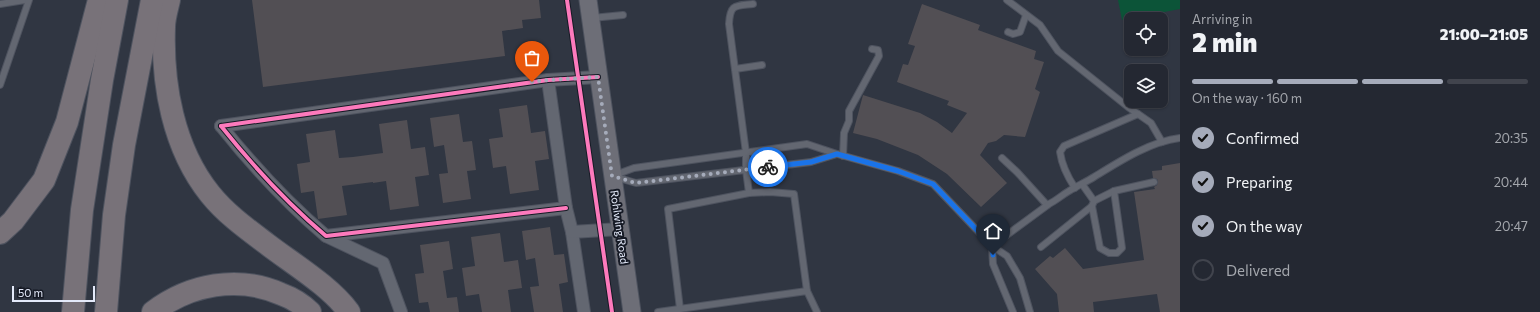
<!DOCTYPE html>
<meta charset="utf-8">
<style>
body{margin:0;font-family:Commissioner,sans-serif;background:#2c303a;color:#f1f3f6;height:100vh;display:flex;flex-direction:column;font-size:15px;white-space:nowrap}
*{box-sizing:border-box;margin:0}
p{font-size:13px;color:#a3a6ac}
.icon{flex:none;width:22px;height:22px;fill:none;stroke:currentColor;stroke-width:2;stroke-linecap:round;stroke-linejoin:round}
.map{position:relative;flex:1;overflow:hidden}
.panel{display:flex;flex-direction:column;background:#242832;width:360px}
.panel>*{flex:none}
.buttons{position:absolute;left:1124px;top:12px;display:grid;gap:8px}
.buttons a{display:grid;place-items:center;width:44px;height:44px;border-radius:8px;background:#242832;box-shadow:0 1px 3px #0004,0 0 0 1px #41444d;font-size:20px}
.scale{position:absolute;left:12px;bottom:10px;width:83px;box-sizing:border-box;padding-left:4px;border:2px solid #e4eafa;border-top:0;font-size:11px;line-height:14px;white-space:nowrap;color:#e4eafa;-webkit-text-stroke:3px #161a25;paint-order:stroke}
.pin{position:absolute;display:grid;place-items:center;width:34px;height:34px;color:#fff;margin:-41px -17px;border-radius:50% 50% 50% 0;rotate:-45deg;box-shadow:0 0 4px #0007}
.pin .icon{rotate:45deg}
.courier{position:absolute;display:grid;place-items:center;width:40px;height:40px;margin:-20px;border:3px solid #1a73e8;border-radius:50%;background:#fff;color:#222;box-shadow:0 1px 5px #0007}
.head em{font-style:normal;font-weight:800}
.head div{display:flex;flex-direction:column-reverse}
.head{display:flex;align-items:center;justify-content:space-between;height:68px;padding:0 12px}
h1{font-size:26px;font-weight:800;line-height:30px}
.bar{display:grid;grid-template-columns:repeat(4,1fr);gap:6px 4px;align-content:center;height:48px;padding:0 12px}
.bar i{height:5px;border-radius:3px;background:#41444d}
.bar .on{background:#a5abba}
.bar p{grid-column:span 4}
ol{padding:0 12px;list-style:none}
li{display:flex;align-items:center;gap:12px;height:44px}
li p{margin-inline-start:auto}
li .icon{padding:4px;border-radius:50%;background:#a5abba;color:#111;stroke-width:4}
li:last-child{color:#a3a6ac}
li i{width:22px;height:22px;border:2px solid #41444d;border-radius:50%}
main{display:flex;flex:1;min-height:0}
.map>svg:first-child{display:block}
.green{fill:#0c5438}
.building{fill:#524f54}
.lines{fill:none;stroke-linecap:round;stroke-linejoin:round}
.lane-casing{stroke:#4e535f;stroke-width:8}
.street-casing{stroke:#4e535f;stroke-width:14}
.secondary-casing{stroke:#4e535f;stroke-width:19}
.highway-casing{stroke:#4e535f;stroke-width:24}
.lane{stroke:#636771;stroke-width:6}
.street{stroke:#636771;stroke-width:12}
.secondary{stroke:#6d6e77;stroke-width:17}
.highway{stroke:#787279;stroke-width:22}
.cycleway-casing{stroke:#161a25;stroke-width:6}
.cycleway{stroke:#fd7abc;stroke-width:4}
.done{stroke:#a5abba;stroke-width:4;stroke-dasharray:0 7.2}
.route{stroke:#1a73e8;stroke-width:5}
.labels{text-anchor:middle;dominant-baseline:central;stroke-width:4;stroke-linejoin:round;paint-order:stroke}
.street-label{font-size:11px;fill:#e4eafa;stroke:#161a25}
</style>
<main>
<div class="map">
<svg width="1180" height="312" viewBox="0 0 1180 312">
<rect width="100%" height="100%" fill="#303642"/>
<path class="green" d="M1118,0H1180V9L1122,20Z"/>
<g class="building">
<path d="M252,0H539L541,18L522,20L523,28L502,31L505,56L263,87Z"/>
<path d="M922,4L980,25L978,30L1036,51L1034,59L1044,62L1035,89L1040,92L1025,137L1004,135L996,141L988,143L980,155L1007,183L981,207L947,174L918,155L877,139L853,133L863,95L920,113L937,122L952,133L967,113L947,105L949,101L897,82L903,64L908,65L915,46L908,44Z"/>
<path d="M527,105L531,133L545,131L549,159L535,161L539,190L510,194L506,166L493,168L489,139L503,137L499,109Z"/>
<path d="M459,114L463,142L472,141L476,170L467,171L471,199L443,203L439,174L448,173L444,145L434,147L430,118Z"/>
<path d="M407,120L411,149L425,147L429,175L415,177L419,206L390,210L386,181L373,183V182L342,186L347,215L318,219L314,191L301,193L297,164L310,162L306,134L335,130L339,158L353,157L383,153L379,124Z"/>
<path d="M1180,163V312H1160L1157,294L1093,302L1094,312H1059L1057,294L1035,269L1050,256L1053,258L1065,248L1083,269L1144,260L1134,192L1155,189L1154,187L1157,185L1158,181L1157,179L1153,178L1152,171L1162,170V166Z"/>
<path d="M550,227L554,255L564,254L568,282L559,284L563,312H534L530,287L539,286L535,258L526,260L522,231Z"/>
<path d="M500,233L504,262L518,260L522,288L508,290L511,312H482L479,294L466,296L462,268L475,266L471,237Z"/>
<path d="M449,241L453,269L443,271L447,298L457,297L459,312H430L428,302L419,303L415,274L424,273L420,245Z"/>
</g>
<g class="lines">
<defs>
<g id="lane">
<path d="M1007,0L1040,25L1058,51L1128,107L1151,123L1162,142"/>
<path d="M0,4L25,0"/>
<path d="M753,4C735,6 730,4 729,24L746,153V170L749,193L770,192L794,194L807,291"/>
<path d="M592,18L623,15"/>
<path d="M1008,32L1013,34L1020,32L1026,15"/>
<path d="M735,69L762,65"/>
<path d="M0,85L29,0"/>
<path d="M807,144L837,154L811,162L636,183L612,176L634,168Z"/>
<path d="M837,154L898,171L933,184L992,246L1007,256L1020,278L1030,312"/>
<path d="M843,156L844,133L849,121V111L879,56L878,50L872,49"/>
<path d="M1002,158L1017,172L1047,205"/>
<path d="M1075,188C1067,176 1062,166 1060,152L1064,146L1138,114"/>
<path d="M1094,201L1114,191L1154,182"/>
<path d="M1092,206L1100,248L1109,253H1117L1122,248L1114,191"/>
<path d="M992,246L1049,204C1057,200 1062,195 1069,191C1077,186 1086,182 1094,177C1120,161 1149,142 1180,138"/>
<path d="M992,246L993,264L1013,312"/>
<path d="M1041,247L1092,206L1094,201L1082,184"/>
<path d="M680,309L668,209L749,193"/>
<path d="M658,312L807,291L817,312"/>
</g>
<g id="street">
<path d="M548,80L566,208L572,232L584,312"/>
<path d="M221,126C253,166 287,203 326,236L566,208"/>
<path d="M221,126L548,80L598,77"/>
<path d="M572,232L620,229"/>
<path d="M326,236L383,263L401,312"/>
</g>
<path id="secondary" d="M588,0L632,312"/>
<g id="highway">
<path d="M169,0C167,9 164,18 164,27C162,84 173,148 210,194C226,214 247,229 267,244C293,264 330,286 349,312"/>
<path d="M0,233L13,221L44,180L67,122L99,0"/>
<path d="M73,312L82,210L102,80L117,0"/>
<path d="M106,312L114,215L124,145L152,0"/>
<path d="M153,312C190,284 238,275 281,294C292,298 302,304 310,312"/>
</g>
</defs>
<use href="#lane" class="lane-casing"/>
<use href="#street" class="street-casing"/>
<use href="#secondary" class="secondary-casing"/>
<use href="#highway" class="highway-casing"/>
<use href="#lane" class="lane"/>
<use href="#street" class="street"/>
<use href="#secondary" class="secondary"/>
<use href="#highway" class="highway"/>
<defs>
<g id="cycleway">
<path d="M567,0L612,312"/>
<path d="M221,126C253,166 287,203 326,236L566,208"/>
<path d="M221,126L548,80L598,77"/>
</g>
</defs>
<use href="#cycleway" class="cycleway-casing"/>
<use href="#cycleway" class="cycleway"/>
</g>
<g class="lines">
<path class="done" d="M532,82L548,80L598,77L612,176L636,183L768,167"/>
<path class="route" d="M768,167L811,162L837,154L898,171L933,184L992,246L993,255"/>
</g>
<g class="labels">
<g class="street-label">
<text transform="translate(620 227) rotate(82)">Rohlwing Road</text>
</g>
</g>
</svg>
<div class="buttons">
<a><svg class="icon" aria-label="locate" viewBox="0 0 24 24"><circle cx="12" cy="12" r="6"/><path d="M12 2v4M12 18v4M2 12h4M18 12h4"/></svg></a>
<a><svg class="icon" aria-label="layers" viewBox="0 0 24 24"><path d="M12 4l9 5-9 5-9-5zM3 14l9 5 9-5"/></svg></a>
</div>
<div class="scale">50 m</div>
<div class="pin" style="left:532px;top:82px;background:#ea580c"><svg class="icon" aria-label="bag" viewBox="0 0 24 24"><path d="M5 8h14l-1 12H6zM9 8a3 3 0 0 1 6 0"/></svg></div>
<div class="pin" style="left:993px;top:255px;background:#1f2937"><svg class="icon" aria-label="home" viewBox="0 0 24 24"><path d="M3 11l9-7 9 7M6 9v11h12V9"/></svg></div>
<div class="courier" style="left:768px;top:167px"><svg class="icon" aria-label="bike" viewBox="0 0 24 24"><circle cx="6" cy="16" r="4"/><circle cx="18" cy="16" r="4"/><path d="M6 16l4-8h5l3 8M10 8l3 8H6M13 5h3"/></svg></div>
</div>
<section class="panel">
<div class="head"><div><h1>2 min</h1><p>Arriving in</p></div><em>21:00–21:05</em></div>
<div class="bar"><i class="on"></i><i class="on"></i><i class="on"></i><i></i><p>On the way · 160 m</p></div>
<ol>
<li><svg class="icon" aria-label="check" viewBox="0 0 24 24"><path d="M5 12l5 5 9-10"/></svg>Confirmed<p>20:35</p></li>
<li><svg class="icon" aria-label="check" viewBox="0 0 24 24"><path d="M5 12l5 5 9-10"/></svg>Preparing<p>20:44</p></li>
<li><svg class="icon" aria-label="check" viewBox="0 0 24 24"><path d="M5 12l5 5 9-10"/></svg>On the way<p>20:47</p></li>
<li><i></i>Delivered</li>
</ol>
</section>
</main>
